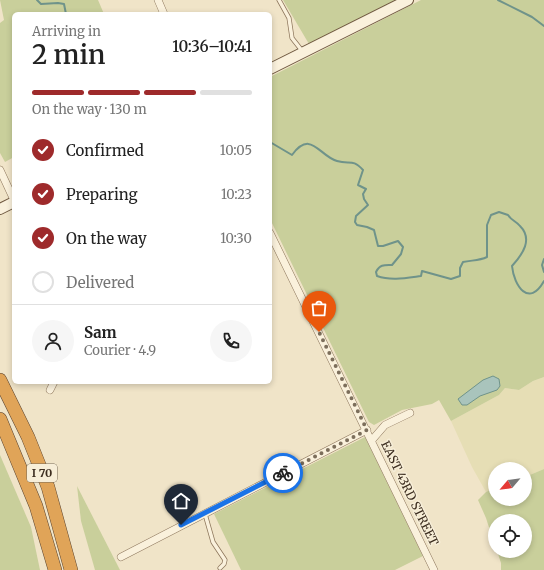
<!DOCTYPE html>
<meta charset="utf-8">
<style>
body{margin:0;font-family:Merriweather,serif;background:#f6f6f6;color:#222;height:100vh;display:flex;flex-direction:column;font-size:15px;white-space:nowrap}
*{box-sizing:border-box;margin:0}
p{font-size:13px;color:#767676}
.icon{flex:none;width:22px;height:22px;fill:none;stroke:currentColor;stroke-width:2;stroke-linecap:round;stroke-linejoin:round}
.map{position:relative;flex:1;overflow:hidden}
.panel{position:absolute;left:12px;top:12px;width:260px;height:372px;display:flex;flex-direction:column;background:#fff;border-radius:6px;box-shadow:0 2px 6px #0003}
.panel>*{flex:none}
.needle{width:26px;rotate:241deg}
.controls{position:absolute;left:488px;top:462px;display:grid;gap:8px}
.controls a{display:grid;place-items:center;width:44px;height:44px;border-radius:50%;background:#fff;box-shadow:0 2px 6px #0003;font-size:20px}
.pin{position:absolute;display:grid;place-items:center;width:34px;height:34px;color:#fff;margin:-41px -17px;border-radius:50% 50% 50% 0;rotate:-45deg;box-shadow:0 0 4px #0007}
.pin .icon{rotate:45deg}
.courier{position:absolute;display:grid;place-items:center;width:40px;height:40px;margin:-20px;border:3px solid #1a73e8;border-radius:50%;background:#fff;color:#222;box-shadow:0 1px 5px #0007}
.headline em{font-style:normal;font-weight:600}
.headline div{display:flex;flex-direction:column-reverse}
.headline{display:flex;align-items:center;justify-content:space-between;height:68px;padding:0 20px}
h1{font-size:26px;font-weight:600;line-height:30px}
.bar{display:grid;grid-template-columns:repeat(4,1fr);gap:6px 4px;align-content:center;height:48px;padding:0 20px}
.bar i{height:5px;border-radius:3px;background:#e0e0e0}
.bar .active{background:#9e2a2b}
.bar p{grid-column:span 4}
.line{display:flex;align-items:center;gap:10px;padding:0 20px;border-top:1px solid #e0e0e0}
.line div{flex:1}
.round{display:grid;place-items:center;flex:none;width:42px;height:42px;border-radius:21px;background:#f6f6f6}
ol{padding:0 20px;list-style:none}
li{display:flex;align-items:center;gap:12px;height:44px}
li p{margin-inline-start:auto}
li .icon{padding:4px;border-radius:50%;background:#9e2a2b;color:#fff;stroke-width:4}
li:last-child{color:#767676}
li i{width:22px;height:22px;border:2px solid #e0e0e0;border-radius:50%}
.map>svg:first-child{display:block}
.farmland{fill:#e6deb5}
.green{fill:#c9cf9b}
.water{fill:#a9c4bc;stroke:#6f938a}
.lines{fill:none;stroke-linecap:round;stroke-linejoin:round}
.stream{stroke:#6f938a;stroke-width:2}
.lane-casing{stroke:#8d765c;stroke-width:5}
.street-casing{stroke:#8d765c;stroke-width:8}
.secondary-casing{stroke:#6f573f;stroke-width:12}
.highway-casing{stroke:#5b4430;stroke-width:14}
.lane{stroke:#faf1dc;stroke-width:3.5}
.street{stroke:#faf1dc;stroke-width:7}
.secondary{stroke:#faf1dc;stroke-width:10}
.highway{stroke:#e0a458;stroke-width:13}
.done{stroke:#7c6e5b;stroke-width:4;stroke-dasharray:0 7.2}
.route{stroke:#1a73e8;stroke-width:5}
.labels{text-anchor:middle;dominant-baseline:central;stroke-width:3;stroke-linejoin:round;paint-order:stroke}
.shield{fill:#f7eed8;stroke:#756857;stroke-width:1}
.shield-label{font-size:11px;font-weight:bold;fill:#3d2e20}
.street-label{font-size:12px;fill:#3d2e20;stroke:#f7eed8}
</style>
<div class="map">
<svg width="544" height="570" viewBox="0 0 544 570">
<rect width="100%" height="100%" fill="#f0e4c8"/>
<path class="farmland" d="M544,377V469L525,477V469H495V488L486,492L472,467L451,421L499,395L505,388L519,390L533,381Z"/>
<g class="green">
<path d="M0,0H98L104,14H14V157L5,162L0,153V23L4,20Z"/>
<path d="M283,0H396L309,44Z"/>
<path d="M421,0H544V377L533,381L519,390L505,388L499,395L451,421L439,400L432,404L402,410L374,425L369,422L270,219V77Z"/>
<path d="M365,437L423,556L395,570H241L214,514Z"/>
<path d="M0,455L31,527L40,570H0Z"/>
<path d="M544,469V570H501V563L497,551H525V521H495V546L486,518L478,500L486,492L495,488V499H525V477Z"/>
<path d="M77,486L120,570H95L81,521Z"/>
</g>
<path class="water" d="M493,376L499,379L500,386L497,390L480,396L467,405H462L458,399L483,380Z"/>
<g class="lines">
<g class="stream">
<path d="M37,0L41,4L58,3L64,4L66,14"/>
<path d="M498,0L532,17L544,26"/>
<path d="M270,142L292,155C311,129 319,156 337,161C350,165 352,158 363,170L358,185L366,189L363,194L364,199L368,205L356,216L355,222L357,225L367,227L374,230L378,246H383L398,241L403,247L401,254L392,265C385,265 380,264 376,272L377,276C391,281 406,278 421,276L422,271L451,279L460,276V268L463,262C472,260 479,261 487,257V225L491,215L499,212L508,215C512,221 516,221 520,226C533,239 523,254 512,266C514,286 529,308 544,281"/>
<path d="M544,259L542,265L544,272"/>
</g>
<defs>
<g id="lane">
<path d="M279,0L289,18L292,38L303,52"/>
<path d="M205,514L213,542L225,560L224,564L220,568"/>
</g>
<g id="street">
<path d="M158,0L164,14"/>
<path d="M0,170L14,200"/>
<path d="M270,233L434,570"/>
<path d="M50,390L54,382"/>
<path d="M372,440L385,425L410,413"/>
<path d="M121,557L367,430"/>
</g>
<g id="secondary">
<path d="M270,69L408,0"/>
<path d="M0,209L14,202"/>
</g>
<g id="highway">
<path d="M0,380L28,437L48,487L71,570"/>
<path d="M0,419L36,506L55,570"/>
</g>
</defs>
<use href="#lane" class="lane-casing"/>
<use href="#street" class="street-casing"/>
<use href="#secondary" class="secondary-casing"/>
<use href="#highway" class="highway-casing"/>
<use href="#lane" class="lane"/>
<use href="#street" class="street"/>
<use href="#secondary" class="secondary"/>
<use href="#highway" class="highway"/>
</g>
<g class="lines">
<path class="done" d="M283,473L367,430L319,332"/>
<path class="route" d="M181,525L283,473"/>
</g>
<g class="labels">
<rect class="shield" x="27" y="464" width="30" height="18" rx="3"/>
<g class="shield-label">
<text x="42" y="473">I 70</text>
</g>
<g class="street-label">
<text transform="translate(410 493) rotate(64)">EAST 43RD STREET</text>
</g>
</g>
</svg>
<div class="controls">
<a><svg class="needle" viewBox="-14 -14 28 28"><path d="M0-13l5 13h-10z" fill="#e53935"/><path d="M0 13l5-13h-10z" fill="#767676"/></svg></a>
<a><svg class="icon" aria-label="locate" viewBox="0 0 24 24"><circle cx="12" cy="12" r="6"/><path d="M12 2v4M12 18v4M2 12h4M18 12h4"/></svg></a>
</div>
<div class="pin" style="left:319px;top:332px;background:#ea580c"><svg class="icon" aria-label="bag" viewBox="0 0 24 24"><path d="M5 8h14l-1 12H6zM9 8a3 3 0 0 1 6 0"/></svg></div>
<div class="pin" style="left:181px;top:525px;background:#1f2937"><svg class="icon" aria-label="home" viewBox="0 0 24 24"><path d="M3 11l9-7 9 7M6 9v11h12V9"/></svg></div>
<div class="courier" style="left:283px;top:473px"><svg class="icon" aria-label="bike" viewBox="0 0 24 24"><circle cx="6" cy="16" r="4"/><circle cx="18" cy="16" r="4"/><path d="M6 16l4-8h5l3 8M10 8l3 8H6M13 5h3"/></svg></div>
<section class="panel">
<div class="headline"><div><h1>2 min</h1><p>Arriving in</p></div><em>10:36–10:41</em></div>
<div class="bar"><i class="active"></i><i class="active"></i><i class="active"></i><i></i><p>On the way · 130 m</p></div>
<ol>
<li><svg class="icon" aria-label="check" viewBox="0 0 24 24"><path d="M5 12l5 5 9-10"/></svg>Confirmed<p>10:05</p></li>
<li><svg class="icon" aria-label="check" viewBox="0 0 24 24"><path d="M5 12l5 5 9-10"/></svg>Preparing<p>10:23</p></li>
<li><svg class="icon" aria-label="check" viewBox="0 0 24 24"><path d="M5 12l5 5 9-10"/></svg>On the way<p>10:30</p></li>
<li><i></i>Delivered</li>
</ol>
<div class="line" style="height:72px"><a class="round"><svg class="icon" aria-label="person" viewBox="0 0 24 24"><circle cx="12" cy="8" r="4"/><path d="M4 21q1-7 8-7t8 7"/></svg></a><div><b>Sam</b><p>Courier · 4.9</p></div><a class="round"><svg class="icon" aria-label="phone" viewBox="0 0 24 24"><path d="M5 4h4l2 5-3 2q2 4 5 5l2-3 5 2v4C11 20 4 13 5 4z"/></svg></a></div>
</section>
</div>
